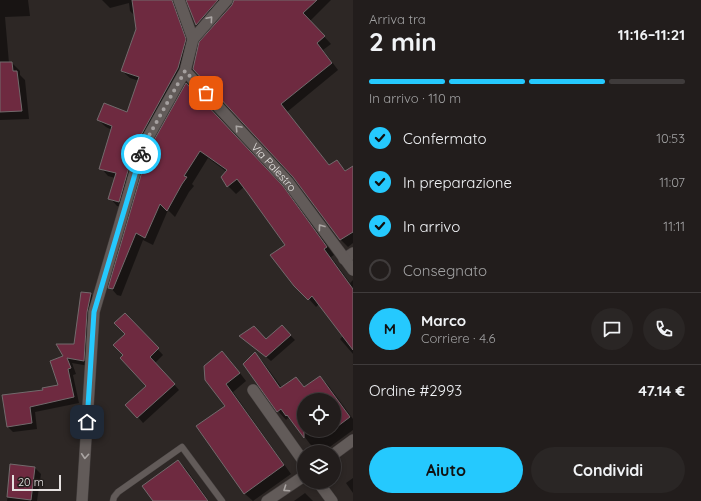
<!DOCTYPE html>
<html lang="it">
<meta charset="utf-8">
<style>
body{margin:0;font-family:Quicksand,sans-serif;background:#2a2625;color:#f1f3f6;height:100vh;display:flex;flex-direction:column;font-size:15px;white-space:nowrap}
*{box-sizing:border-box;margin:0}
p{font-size:13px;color:#a2a2a3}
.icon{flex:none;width:22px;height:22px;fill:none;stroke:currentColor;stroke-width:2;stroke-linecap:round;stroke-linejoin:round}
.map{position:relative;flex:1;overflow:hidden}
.sheet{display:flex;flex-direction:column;background:#221d1c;width:348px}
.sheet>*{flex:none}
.tools{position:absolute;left:297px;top:393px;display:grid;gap:8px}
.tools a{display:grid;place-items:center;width:44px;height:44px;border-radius:50%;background:#221d1c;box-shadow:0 2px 6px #0003,0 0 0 1px #3f3b3b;font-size:20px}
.scale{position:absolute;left:12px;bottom:10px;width:49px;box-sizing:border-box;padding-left:4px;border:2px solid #e5e1e0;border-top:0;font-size:11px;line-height:14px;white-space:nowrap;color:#e5e1e0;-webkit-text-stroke:3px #231e1c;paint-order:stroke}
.pin{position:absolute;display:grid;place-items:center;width:34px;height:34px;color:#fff;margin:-17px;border-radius:8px;box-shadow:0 2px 6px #0006}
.courier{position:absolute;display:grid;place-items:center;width:40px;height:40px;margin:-20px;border:3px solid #25c9fe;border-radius:50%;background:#fff;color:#222;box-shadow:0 1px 5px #0007}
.head em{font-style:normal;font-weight:800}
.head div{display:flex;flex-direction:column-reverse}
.head{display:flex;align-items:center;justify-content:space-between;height:68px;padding:0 16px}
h1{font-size:26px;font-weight:800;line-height:30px}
.bar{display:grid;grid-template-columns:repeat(4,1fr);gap:6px 4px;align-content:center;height:48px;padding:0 16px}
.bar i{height:5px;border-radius:3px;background:#3f3b3b}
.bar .current{background:#25c9fe}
.bar p{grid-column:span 4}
.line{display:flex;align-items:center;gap:10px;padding:0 16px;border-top:1px solid #3f3b3b}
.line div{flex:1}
.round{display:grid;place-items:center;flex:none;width:42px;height:42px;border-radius:21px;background:#2a2625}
ol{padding:0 16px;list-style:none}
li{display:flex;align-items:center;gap:12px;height:44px}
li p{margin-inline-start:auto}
li .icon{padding:4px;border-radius:50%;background:#25c9fe;color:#111;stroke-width:4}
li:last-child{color:#a2a2a3}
li i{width:22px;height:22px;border:2px solid #3f3b3b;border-radius:50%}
.cta{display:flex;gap:8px;margin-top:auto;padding:8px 16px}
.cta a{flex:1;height:46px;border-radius:24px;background:#25c9fe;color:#111;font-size:16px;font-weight:800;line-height:46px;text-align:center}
.cta a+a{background:#2a2625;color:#f1f3f6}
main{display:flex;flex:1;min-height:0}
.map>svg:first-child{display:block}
.shadow{fill:#0007;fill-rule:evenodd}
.building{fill:#6e2a40;stroke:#726a6c}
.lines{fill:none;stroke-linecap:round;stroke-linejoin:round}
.service-casing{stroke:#474241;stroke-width:7}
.minor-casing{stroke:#474241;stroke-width:12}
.tertiary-casing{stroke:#474241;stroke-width:12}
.service{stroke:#625b59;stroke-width:6}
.minor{stroke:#625b59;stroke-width:11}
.tertiary{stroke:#625b59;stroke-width:11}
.oneway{stroke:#aaa5a3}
.done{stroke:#a5a09f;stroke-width:4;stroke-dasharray:0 7.2}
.route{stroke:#25c9fe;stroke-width:5}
.labels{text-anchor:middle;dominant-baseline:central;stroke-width:3;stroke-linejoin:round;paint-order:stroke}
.street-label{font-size:11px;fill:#e5e1e0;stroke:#231e1c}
</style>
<main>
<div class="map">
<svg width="353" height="501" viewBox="0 0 353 501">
<rect width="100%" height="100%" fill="#2d2725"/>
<g class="shadow">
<path d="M0,0H28L30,16L5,17L9,63H12L20,71V75L25,80L29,119L0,120Z"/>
<path d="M102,0H331L310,21L331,44L323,50L338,70L287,112L330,166L337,161L346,171L353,172V243L348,247L340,239L233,5L235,0H232L203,32L196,25L188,0L184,1L193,47L143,152L126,208L117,206L110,198L115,178L108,176L101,168L112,130L106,127L98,120L127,113L139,81L130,78L122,71L137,30L135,16L130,11L129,3L110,8Z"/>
<path d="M194,92L290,195L334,255L331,257L350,283L353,280V354L340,339L344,335L319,304L316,307L309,299L286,246L244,187L236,194L228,186L227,172L208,158L192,184L194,186L189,192L175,217L168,210L153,245L143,240L121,296L117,295L110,287Z"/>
<path d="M91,294L96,300L89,366L72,363L76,374L73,375L79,403L35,412L37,429L13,432L7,426L44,390L59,386L64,356L75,345Z"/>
<path d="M125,314L163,355L155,363L179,390L143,423L138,417L147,386L124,355L126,334Z"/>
<path d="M286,331L295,340L271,361L246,340L266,341Z"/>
<path d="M222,352L230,360L246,381L233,392L291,474L253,501L245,494L197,427L227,406Z"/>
<path d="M255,354L263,362L282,388L296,378L305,388L320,377L328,385L353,419V430L327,449L325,447L318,452L310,444L295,424L288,418L286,420L278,411ZM304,400H334V430H304Z"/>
<path d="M178,461L186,469L209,501H154Z"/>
<path d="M11,466L35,468L41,474L37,501H7Z"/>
<path d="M353,478V493L346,483Z"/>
<path d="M305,493L313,501H294Z"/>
</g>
<g class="building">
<path d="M132,0H172L186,39L178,68L135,146L119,202L108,199L116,173L99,169L112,126L97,120L104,103L127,112L139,77L121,71L136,29Z"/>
<path d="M186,0H218L196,25Z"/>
<path d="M234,0H317L303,13L325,36L317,43L332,63L281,104L329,165L337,160L345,171L353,166V232L340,240L293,177L193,69L199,42L232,5Z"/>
<path d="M0,62H12L13,71H17L22,111L0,112Z"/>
<path d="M186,83L283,186L327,247L324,249L353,289V350L312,296L308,300L294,286L270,255L285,245L247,192L237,179L227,187L221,177L227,170L200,151L184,176L187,177L182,184L167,211L160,204L145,238L136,233L113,289L108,288L148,151Z"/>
<path d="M81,292L91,293L87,312L84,361L67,358L71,368L68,369L74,397L30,407L32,423L7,427L2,395L43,390L42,388L58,385L50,361L63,356L56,344H74Z"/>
<path d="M125,313L159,348L150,357L175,384L137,418L125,405L146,386L120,358L123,355L113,345L125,334L114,323Z"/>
<path d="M282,325L291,335L266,357L239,336L254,326L266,339Z"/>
<path d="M222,351L240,373L226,384L284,465L244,494L196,426L225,406L205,380L204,366Z"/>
<path d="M255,352L280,388L296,377L304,387L320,376L350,417L334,429V400H304V438L287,415L286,416L281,409L277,412L243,364Z"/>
<path d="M178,460L192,479L208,501H153L142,486Z"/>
<path d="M10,464L35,467L31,500L7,497Z"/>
</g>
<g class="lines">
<defs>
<path id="service" d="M113,501L114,497L118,492L182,447L222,501"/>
<g id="minor">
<path d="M179,0L193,39"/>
<path d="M344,259L353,253"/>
<path d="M253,390L304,462"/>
<path d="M318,482L332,501"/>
<path d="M82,501L94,312L142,148L185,71L193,39L227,0"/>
</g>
<g id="tertiary">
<path id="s1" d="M185,71L288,182L353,270"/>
<path d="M334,454L353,440"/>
<path d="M267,501L304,476"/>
</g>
</defs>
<use href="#service" class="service-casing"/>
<use href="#minor" class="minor-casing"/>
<use href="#tertiary" class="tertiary-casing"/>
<use href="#service" class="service"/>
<use href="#minor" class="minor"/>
<use href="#tertiary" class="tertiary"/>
</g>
<defs><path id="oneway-chevron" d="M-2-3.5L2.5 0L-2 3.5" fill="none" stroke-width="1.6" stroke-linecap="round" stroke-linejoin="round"/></defs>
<g class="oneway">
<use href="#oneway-chevron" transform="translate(210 19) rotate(-49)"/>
<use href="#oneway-chevron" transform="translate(238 128) rotate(-133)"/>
<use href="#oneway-chevron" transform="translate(321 227) rotate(-126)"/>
<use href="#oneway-chevron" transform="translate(85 456) rotate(94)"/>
<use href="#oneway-chevron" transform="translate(286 489) rotate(146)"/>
</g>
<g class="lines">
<path class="done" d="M141,154L142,148L185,71L206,93"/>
<path class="route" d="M87,422L94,312L141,154"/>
</g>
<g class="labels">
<g class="street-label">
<text stroke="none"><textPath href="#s1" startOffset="131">Via Palestro</textPath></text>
</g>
</g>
</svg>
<div class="tools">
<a><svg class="icon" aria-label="locate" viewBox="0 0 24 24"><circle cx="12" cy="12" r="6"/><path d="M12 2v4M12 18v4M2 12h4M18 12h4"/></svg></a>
<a><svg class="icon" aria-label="layers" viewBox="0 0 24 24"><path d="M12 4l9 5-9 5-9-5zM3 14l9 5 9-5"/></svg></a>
</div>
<div class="scale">20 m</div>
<div class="pin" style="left:206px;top:93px;background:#ea580c"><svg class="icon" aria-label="bag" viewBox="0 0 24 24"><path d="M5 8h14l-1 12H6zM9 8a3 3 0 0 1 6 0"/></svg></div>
<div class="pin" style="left:87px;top:422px;background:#1f2937"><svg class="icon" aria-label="home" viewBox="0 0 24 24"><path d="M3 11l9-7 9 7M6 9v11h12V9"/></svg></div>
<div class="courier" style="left:141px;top:154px"><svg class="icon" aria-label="bike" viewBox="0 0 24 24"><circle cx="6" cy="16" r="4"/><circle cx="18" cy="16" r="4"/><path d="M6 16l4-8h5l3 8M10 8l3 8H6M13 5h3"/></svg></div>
</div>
<section class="sheet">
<div class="head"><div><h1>2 min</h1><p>Arriva tra</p></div><em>11:16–11:21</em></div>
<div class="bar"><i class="current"></i><i class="current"></i><i class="current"></i><i></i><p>In arrivo · 110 m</p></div>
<ol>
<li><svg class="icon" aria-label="check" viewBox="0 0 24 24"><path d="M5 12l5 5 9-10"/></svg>Confermato<p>10:53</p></li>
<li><svg class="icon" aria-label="check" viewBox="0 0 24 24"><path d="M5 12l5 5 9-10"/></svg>In preparazione<p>11:07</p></li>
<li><svg class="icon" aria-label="check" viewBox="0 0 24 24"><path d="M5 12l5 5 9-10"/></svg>In arrivo<p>11:11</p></li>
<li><i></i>Consegnato</li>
</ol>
<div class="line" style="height:72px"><b class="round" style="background:#25c9fe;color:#111">M</b><div><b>Marco</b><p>Corriere · 4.6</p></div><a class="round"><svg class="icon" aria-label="chat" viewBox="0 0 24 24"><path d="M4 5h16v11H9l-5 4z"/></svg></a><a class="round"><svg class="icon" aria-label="phone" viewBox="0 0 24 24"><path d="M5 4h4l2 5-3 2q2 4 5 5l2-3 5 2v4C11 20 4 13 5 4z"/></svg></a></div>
<div class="line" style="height:52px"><div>Ordine #2993</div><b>47.14 €</b></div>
<div class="cta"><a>Aiuto</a><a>Condividi</a></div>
</section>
</main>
